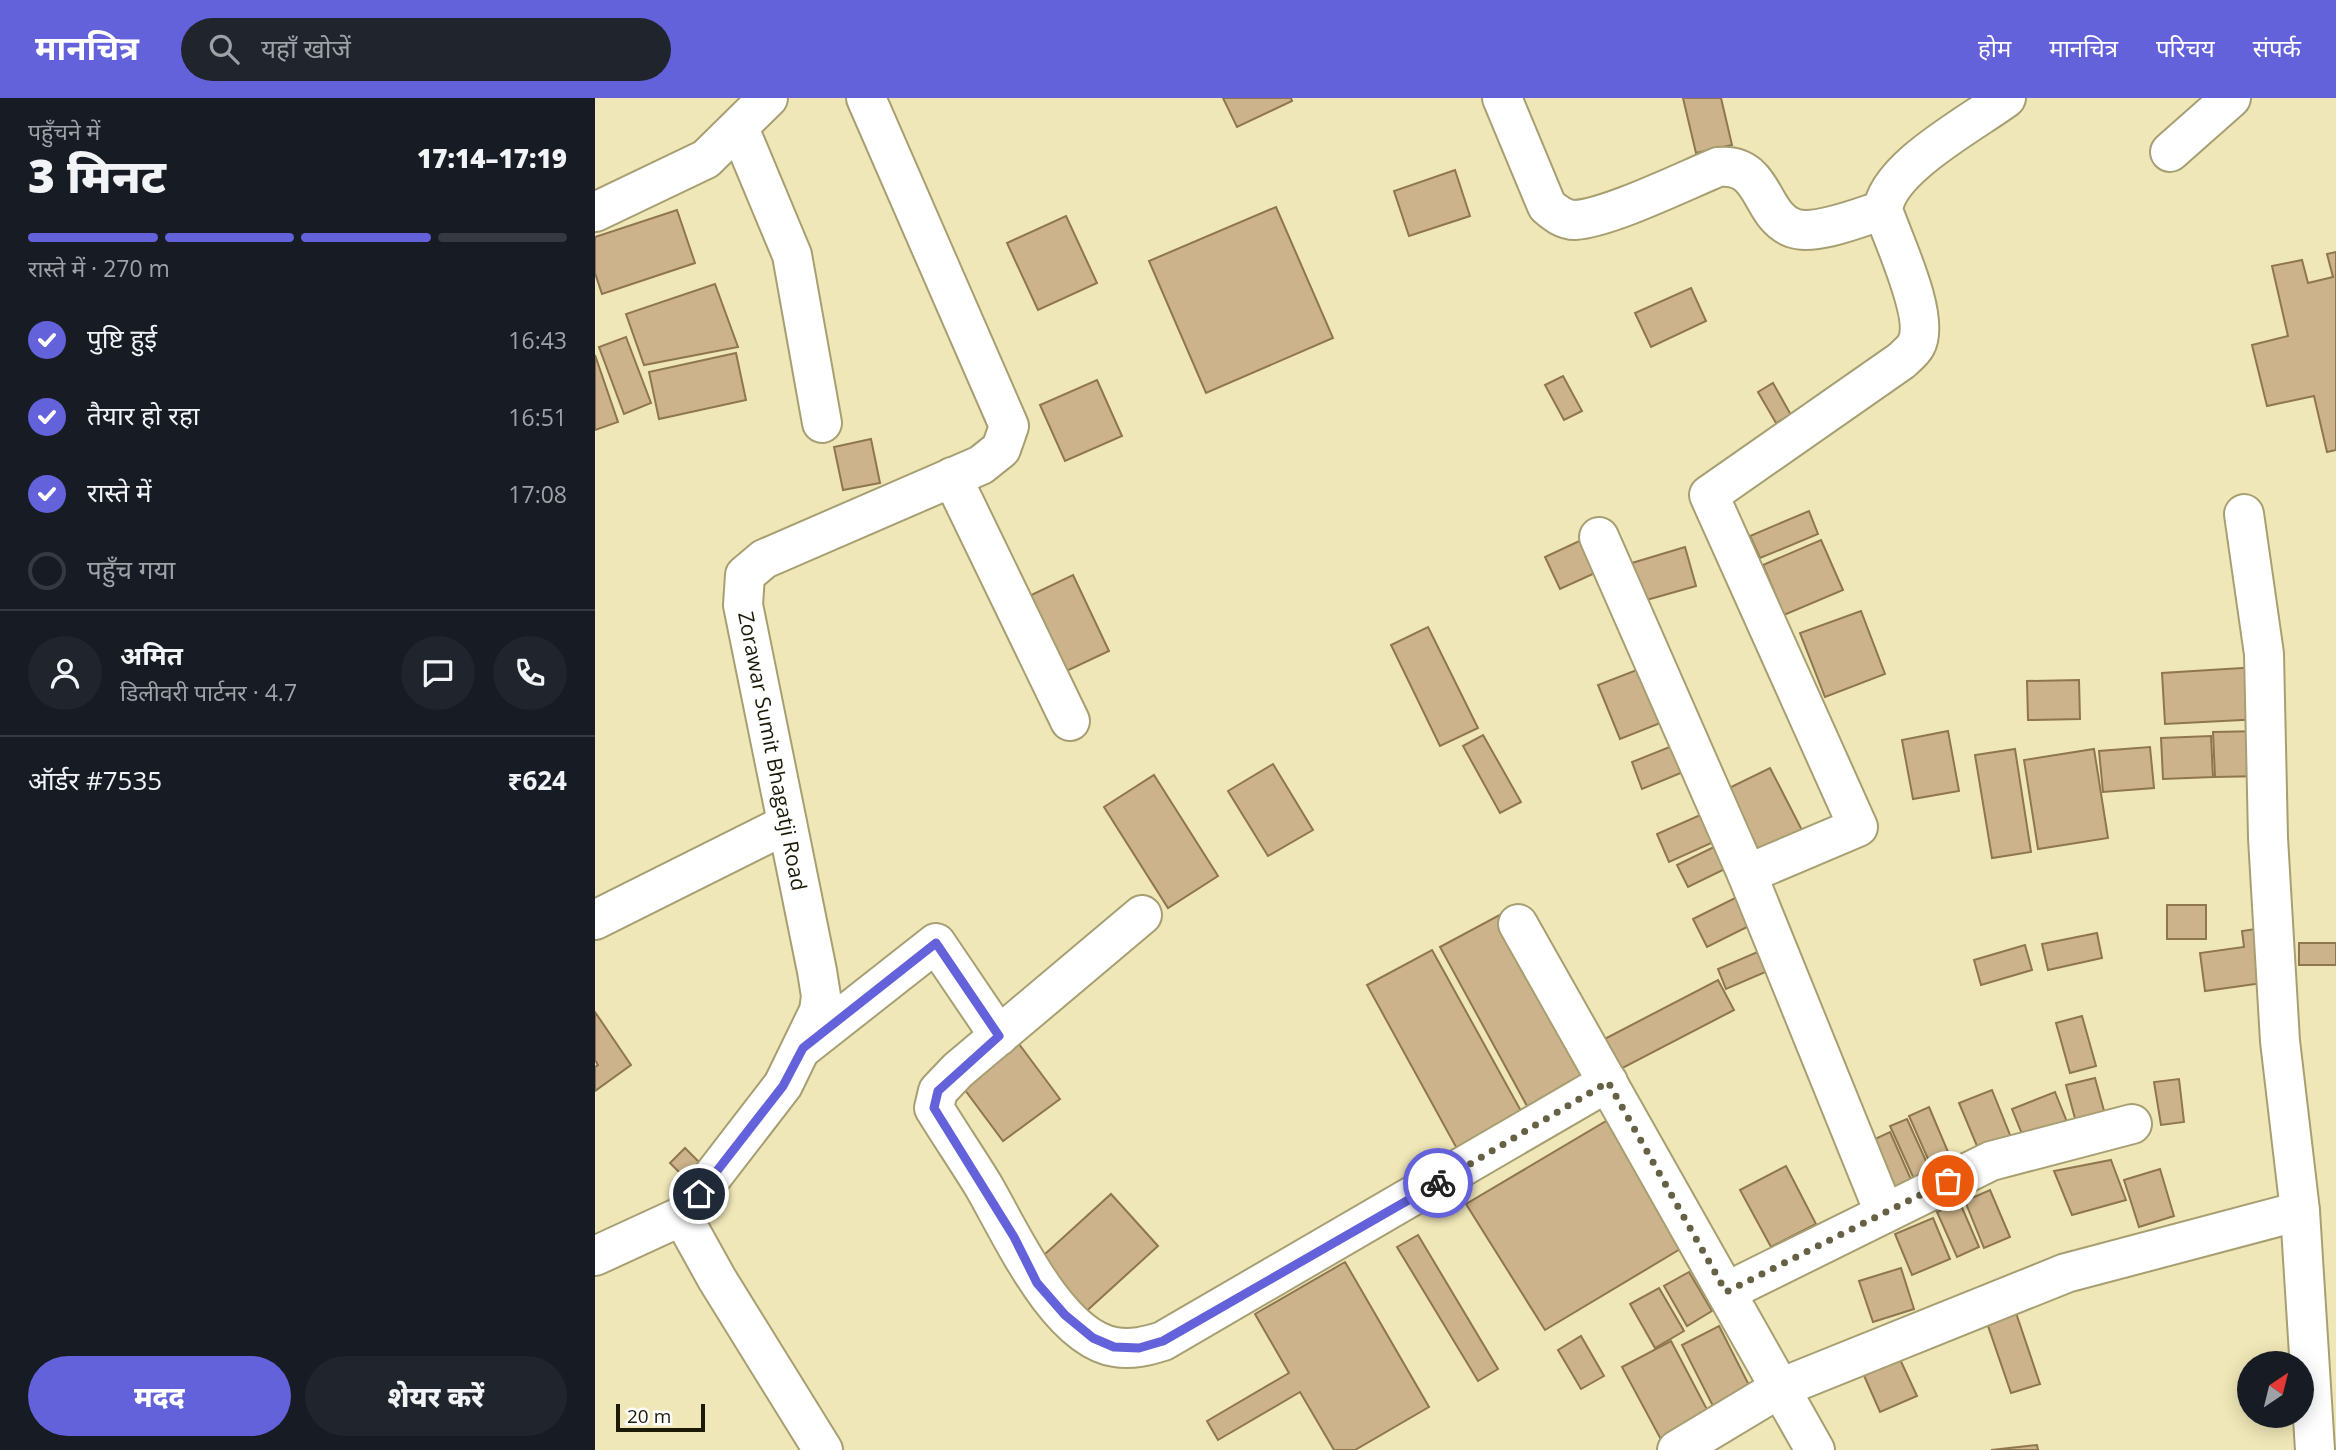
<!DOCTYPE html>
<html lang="hi">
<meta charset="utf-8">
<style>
body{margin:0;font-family:"Open Sans","Noto Sans Devanagari",sans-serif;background:#20242c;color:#f1f3f6;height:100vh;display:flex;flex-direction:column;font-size:26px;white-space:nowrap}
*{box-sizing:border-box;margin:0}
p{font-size:23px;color:#9ea1a6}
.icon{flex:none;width:38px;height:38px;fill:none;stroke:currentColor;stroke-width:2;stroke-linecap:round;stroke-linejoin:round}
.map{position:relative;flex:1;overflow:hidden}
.side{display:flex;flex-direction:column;background:#171b24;width:595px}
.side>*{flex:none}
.needle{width:46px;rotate:35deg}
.controls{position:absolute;left:1642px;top:1253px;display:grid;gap:14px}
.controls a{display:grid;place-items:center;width:77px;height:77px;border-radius:50%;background:#171b24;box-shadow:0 4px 18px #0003;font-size:35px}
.scale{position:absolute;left:21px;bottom:18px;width:89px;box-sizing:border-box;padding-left:7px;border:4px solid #1c1907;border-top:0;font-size:19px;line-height:24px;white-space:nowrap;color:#1c1907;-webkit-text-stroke:5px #fff;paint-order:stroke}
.pin{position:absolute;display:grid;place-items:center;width:60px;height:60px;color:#fff;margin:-30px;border:4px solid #fff;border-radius:50%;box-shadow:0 2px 7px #0007}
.courier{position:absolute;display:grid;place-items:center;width:70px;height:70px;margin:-35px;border:5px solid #6362da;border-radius:50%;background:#fff;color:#222;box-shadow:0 2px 9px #0007}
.overview em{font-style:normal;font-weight:800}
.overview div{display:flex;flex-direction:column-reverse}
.overview{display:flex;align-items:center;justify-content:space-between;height:119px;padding:0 28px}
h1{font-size:46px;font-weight:800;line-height:52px}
.bar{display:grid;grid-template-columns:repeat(4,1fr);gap:10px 7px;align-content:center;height:84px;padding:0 28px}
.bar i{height:9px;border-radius:5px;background:#363941}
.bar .on{background:#6362da}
.bar p{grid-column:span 4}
.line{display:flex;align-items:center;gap:18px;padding:0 28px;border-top:2px solid #363941}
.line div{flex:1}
.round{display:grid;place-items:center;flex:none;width:74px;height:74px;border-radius:37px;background:#20242c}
ol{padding:0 28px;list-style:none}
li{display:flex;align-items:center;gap:21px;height:77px}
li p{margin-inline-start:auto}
li .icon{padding:7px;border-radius:50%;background:#6362da;color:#fff;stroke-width:4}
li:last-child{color:#9ea1a6}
li i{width:38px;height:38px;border:4px solid #363941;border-radius:50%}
.primary-button{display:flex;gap:14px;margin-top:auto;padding:14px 28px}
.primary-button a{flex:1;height:80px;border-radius:42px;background:#6362da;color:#fff;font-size:28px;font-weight:800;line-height:80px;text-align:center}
.primary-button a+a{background:#20242c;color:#f1f3f6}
header{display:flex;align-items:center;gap:42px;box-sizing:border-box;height:98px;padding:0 35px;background:#6362da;color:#fff}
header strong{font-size:33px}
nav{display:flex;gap:38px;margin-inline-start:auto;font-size:24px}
.search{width:490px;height:63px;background:#20242c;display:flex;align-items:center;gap:18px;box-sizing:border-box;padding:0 24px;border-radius:38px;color:#9ea1a6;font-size:26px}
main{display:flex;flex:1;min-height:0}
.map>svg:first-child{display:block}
.building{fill:#cdb38b;stroke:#8e764f;stroke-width:2}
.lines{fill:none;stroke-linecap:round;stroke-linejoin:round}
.minor-casing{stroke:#a79f72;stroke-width:42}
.minor{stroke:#fff;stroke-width:38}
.done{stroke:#666145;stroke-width:7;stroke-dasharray:0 12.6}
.route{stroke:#6362da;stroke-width:9}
.labels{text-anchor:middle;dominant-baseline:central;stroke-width:5;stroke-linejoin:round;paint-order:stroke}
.street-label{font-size:21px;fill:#1c1907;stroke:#fff}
</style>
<header>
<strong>मानचित्र</strong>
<div class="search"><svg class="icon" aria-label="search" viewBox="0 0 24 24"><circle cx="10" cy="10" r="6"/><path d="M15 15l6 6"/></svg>यहाँ खोजें</div>
<nav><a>होम</a><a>मानचित्र</a><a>परिचय</a><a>संपर्क</a></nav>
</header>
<main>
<section class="side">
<div class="overview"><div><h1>3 मिनट</h1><p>पहुँचने में</p></div><em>17:14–17:19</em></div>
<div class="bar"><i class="on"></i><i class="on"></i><i class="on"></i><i></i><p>रास्ते में · 270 m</p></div>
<ol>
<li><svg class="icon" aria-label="check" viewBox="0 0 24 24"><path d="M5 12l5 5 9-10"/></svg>पुष्टि हुई<p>16:43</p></li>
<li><svg class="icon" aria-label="check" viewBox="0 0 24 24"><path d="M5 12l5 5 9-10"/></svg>तैयार हो रहा<p>16:51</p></li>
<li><svg class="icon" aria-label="check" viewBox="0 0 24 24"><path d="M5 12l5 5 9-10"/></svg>रास्ते में<p>17:08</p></li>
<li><i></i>पहुँच गया</li>
</ol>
<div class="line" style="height:126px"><a class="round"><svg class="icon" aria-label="person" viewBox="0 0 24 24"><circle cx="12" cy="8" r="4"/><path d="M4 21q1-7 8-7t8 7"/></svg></a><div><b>अमित</b><p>डिलीवरी पार्टनर · 4.7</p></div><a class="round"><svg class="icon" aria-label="chat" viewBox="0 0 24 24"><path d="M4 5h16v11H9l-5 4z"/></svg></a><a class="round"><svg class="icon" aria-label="phone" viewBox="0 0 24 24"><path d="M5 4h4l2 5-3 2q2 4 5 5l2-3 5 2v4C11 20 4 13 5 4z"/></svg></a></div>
<div class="line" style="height:91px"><div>ऑर्डर #7535</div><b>₹624</b></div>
<div class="primary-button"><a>मदद</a><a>शेयर करें</a></div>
</section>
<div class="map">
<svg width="1741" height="1352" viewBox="0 0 1741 1352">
<rect width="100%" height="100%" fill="#f0e7b8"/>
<g class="building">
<path d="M628,0H696L697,3L642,29Z"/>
<path d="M1088,0H1126L1137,47L1101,55Z"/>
<path d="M860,72L875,118L814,138L799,93Z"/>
<path d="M681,109L738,240L611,295L554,163Z"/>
<path d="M82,112L100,165L7,196L0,175V139Z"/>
<path d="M471,118L502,185L443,212L412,145Z"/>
<path d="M1741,154V352L1732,354L1719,298L1672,308L1657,247L1693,238L1677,168L1707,162L1713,185L1738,179L1732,156Z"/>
<path d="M120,186L143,249L49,267L31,216Z"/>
<path d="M1096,190L1111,223L1056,249L1040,215Z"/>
<path d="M31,239L56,305L29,316L4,249Z"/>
<path d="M141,255L151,302L64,321L54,274Z"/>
<path d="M0,257L23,324L0,332Z"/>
<path d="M968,278L987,313L969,322L950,287Z"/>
<path d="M502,282L527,338L470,363L445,307Z"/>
<path d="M1178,285L1196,317L1181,325L1163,294Z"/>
<path d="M276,341L285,385L248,392L239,349Z"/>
<path d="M1214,413L1223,436L1165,460L1155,438Z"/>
<path d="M995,438L1011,470L965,491L950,459Z"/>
<path d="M1226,442L1248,492L1189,517L1168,467Z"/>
<path d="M1090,449L1101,488L1048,503L1037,465Z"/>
<path d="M478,477L514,553L463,577L428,501Z"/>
<path d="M1266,513L1290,576L1230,599L1205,535Z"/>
<path d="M833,529L883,630L845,648L796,547Z"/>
<path d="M1052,568L1073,622L1025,641L1003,587Z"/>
<path d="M1663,569L1666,621L1570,626L1567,575Z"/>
<path d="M1484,582L1485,621L1433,622L1432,583Z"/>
<path d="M1353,633L1364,693L1318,701L1307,642Z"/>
<path d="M1668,633L1669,678L1620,679L1618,634Z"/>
<path d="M888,637L926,704L905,715L868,648Z"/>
<path d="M1616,638L1618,679L1568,681L1566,640Z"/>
<path d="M1087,644L1098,670L1047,691L1037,664Z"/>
<path d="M1555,649L1559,690L1508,694L1504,653Z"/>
<path d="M1420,651L1436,754L1397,760L1380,657Z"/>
<path d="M1499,651L1513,740L1443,751L1429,662Z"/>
<path d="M678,666L718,732L673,758L633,693Z"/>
<path d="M1175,670L1210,738L1163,762L1128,693Z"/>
<path d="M559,677L623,778L573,810L509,709Z"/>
<path d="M1112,714L1123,742L1074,764L1062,736Z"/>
<path d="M1127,745L1138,767L1093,789L1082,767Z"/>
<path d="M1146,797L1160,825L1112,849L1098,821Z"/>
<rect x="1572" y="807" width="39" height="34"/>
<path d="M910,814L1002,982L937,1017L845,849Z"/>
<path d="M1668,830L1675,884L1610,893L1605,855L1649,849L1647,833Z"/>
<path d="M1502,835L1507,860L1453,872L1447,846Z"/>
<rect x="1704" y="845" width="37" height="22"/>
<path d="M1430,847L1437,872L1386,887L1379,862Z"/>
<path d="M1174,849L1182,869L1131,891L1123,871Z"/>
<path d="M837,852L931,1022L866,1058L772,887Z"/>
<path d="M1123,882L1139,912L1016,976L1000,946Z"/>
<path d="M0,914L36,967L0,993V969L3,967L0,962Z"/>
<path d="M1487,918L1501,968L1475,975L1461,925Z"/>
<path d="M424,946L465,1001L408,1043L367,988Z"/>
<path d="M1500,980L1511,1020L1482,1028L1471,987Z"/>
<path d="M1584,981L1589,1024L1566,1027L1559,984Z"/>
<path d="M1397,992L1419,1047L1387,1060L1364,1005Z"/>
<path d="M1460,994L1476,1034L1433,1051L1417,1011Z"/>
<path d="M1334,1009L1356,1061L1337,1070L1314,1018Z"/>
<path d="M1018,1019L1087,1150L950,1232L871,1106Z"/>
<path d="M1312,1021L1336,1074L1319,1081L1295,1028Z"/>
<path d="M1295,1034L1318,1086L1290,1099L1267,1047Z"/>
<path d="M90,1050L110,1070L95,1085L75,1065Z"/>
<path d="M1516,1062L1531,1102L1477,1117L1459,1073Z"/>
<path d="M1191,1068L1221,1126L1176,1149L1145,1092Z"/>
<path d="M1565,1071L1579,1118L1544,1129L1529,1082Z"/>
<path d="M1395,1092L1415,1139L1389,1150L1370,1103Z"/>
<path d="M516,1096L563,1148L486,1218L439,1166Z"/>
<path d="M1365,1105L1384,1149L1362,1159L1342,1114Z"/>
<path d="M1338,1120L1355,1161L1317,1177L1300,1136Z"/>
<path d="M823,1137L903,1271L883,1283L802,1149Z"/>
<path d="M750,1164L834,1309L760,1352H739L705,1294L623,1342L612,1323L694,1275L660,1216Z"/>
<path d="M1306,1170L1319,1211L1278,1224L1264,1183Z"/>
<path d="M1094,1174L1117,1213L1092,1228L1069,1188Z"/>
<path d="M1064,1190L1089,1233L1060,1250L1035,1206Z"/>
<path d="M1420,1212L1445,1286L1416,1295L1391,1222Z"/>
<path d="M1124,1228L1159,1297L1122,1316L1087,1247Z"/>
<path d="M986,1238L1009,1278L986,1291L963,1252Z"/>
<path d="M1076,1243L1118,1323L1070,1349L1027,1269Z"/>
<path d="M1303,1257L1322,1298L1285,1314L1267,1273Z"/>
<path d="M1442,1347L1443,1352H1396Z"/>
</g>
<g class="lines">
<defs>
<g id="minor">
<path d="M907,0L952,108C960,115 969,122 980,122C1014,120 1089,83 1123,69C1171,64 1164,118 1198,130C1220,138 1266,119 1288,112"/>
<path d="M144,30L197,157L227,325"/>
<path d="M1575,54L1636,0"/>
<path d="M0,114L111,61L173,0"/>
<path d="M357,379L475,623"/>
<path d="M1649,416L1669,556L1673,740L1685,943L1705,1113L1720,1352"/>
<path d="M1004,439L1152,776L1289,1114"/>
<path d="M1152,776L1263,729L1114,397L1306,263C1311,258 1318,253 1321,247C1336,220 1298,142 1288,112C1292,70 1377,25 1411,0"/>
<path d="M547,817L363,972L343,993L339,1010C355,1036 372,1061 388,1087C415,1133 462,1240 520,1249C537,1252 552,1248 568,1243L1013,984"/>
<path d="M0,822L192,726"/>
<path d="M923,826L1220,1352"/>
<path d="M210,948L341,845L404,938"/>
<path d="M87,1118L122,1181L228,1352"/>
<path d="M0,1158L87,1118L188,987L224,913L226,898L222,873L148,507L150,477L169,461L386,367L406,351L414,328L271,0"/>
<path d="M1131,1194L1396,1063L1537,1026"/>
<path d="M1082,1352L1185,1290L1471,1175L1705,1113"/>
</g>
</defs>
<use href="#minor" class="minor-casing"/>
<use href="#minor" class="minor"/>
</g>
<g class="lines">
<path class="done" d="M843,1085L1013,984L1131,1194L1353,1083"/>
<path class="route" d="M104,1096L188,988L208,950L341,845L404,938L343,993L339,1010L419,1139L442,1185L470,1217L498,1240L519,1249L544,1250L568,1243L843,1085"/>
</g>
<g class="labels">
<g class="street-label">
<text transform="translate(178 653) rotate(79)">Zorawar Sumit Bhagatji Road</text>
</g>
</g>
</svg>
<div class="controls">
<a><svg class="needle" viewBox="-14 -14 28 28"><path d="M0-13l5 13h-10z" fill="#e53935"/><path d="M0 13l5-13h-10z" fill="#9ea1a6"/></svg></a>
</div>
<div class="scale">20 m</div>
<div class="pin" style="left:1353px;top:1083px;background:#ea580c"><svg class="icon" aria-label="bag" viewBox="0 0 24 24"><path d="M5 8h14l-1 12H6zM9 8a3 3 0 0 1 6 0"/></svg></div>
<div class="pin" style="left:104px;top:1096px;background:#1f2937"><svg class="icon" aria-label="home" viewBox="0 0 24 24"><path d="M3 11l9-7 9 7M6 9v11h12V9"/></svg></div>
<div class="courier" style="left:843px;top:1085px"><svg class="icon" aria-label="bike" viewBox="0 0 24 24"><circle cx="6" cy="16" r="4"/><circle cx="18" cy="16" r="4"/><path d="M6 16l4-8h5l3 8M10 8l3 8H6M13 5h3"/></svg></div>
</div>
</main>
